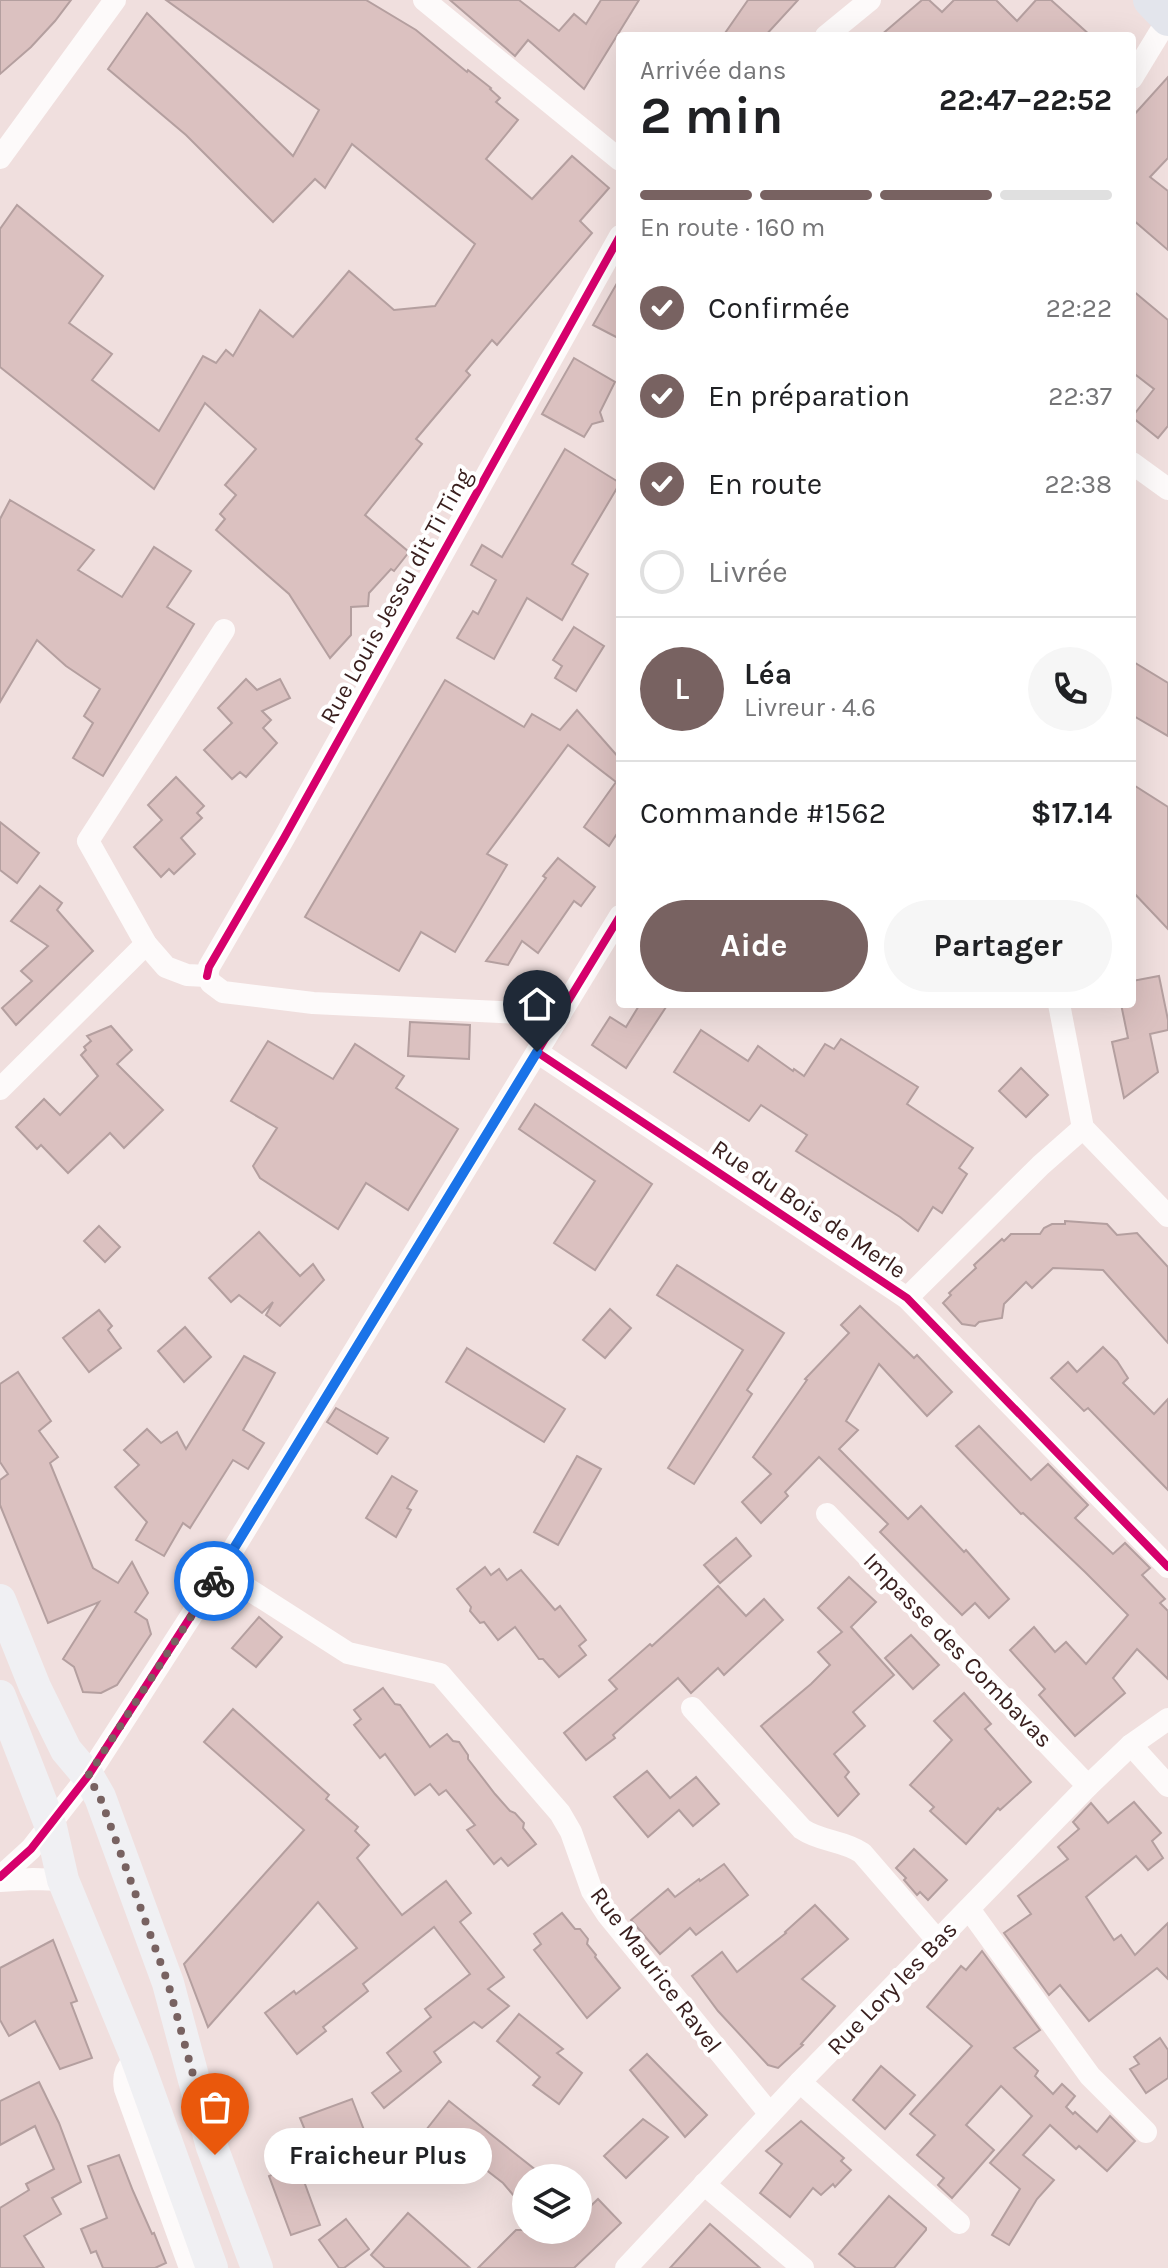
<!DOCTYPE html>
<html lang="fr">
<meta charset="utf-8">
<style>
body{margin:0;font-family:Karla,sans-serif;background:#f6f6f6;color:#202124;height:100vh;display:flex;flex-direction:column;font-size:30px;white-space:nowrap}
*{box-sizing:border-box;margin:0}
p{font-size:26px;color:#757577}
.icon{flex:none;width:44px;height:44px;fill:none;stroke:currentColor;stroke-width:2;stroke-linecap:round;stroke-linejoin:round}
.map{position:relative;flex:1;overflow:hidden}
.side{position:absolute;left:616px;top:32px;width:520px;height:976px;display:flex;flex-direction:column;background:#fff;border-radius:8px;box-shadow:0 8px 32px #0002}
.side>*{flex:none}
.fabs{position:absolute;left:512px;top:2164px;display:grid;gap:16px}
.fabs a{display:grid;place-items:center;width:80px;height:80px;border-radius:50%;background:#fff;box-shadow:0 8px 32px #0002;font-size:40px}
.pin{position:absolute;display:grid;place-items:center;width:68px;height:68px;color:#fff;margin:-82px -34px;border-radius:50% 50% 50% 0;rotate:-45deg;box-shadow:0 0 8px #0007}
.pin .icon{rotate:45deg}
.courier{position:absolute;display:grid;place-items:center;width:80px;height:80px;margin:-40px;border:6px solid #1a73e8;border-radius:50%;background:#fff;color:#222;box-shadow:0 2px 10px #0007}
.bubble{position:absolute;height:56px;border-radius:28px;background:#fff;box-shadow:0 8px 32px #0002;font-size:26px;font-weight:700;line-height:56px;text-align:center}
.summary em{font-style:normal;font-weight:700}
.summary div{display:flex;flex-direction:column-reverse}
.summary{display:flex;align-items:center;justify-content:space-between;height:136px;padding:0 24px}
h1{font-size:52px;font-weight:700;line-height:60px}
.bar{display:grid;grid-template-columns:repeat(4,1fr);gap:12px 8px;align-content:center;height:96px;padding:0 24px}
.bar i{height:10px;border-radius:6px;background:#e0e0e0}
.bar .on{background:#786261}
.bar p{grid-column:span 4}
.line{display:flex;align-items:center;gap:20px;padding:0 24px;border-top:2px solid #e0e0e0}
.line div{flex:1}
.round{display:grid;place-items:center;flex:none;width:84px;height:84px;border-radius:42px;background:#f6f6f6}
ol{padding:0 24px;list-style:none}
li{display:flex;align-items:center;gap:24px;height:88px}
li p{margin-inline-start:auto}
li .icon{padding:8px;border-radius:50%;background:#786261;color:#fff;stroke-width:4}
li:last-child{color:#757577}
li i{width:44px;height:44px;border:4px solid #e0e0e0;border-radius:50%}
.primary-button{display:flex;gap:16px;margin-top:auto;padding:16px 24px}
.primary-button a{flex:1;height:92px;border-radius:48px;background:#786261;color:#fff;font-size:32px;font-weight:700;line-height:92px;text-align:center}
.primary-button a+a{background:#f6f6f6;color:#202124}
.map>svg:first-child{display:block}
.building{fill:#dbc1c0;stroke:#b49f9f;stroke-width:2}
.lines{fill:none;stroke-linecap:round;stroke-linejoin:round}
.minor{stroke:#fdfafa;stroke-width:22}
.secondary{stroke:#f0f0f3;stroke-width:32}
.primary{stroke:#e3e5ec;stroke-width:34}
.cycleway-casing{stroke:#fff;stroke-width:13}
.cycleway{stroke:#d6006c;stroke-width:8}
.done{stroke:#786261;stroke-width:8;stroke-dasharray:0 14.4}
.route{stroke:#1a73e8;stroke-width:10}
.labels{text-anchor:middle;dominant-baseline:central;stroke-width:8;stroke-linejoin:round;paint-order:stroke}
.street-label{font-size:24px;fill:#381e1d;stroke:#fff}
</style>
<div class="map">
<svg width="1168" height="2268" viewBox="0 0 1168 2268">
<rect width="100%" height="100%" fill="#f0dfde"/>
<g class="building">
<path d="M0,0H71L55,21L31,47L0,74Z"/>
<path d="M166,0H366L416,30L467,72L468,70L491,88L490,89L500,98L496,102L518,120L486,159L532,199L572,156L609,188L580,221L592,233L497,345L492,340L466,371L470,375L416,439L422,444L365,515L409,552L394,571L391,569L369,593L368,606L351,607V635L330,658L289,594L216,530L225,519L220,514L236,495L225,485L256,449L205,403L154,489L0,367V229L17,205L103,276L69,323L112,354L92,380L159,431L203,356L216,363L226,350L233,356L260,310L293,337L349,271L394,310L435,306L475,244L352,144L325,188L315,179L273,222L186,135L108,69L147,13L293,156L319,110Z"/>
<path d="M450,0H519L559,31L574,14L586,24L601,0H639L584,89L528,40L515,56Z"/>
<path d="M748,0H798L765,36H723Z"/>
<path d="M922,0H929L942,12L954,0H996L1017,21L1036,0H1051L1091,36H880Z"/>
<path d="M1168,77V158L1150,177L1168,191V250L1132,219V117Z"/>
<path d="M620,278V339L593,325Z"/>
<path d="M1132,290L1168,320V426L1158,438L1132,417L1154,389L1132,372Z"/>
<path d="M574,358L615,382L600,412L603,421L592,424L584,437L542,414Z"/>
<path d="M565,449L620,483L572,564L588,574L562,620L527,598L494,659L457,638L473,611L478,614L496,580L471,565L482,545L502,557Z"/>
<path d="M10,500L94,550L78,570L122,597L154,547L191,571L167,607L194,624L103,776L73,758L93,723L84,716L100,689L66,666L37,640L0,702V519Z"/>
<path d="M574,627L604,646L576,691L555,678L562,666L553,660Z"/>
<path d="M1132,661L1168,683V736L1132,715Z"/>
<path d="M246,679L257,690L280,679L290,698L262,711L271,720L263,728L277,743L246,777L240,772L232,779L204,750L232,723L218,708Z"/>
<path d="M445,680L524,727L532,714L560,730L577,710L620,759V829L609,846L584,827L616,782L568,745L487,854L507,865L455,952L421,932L399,971L305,917Z"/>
<path d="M176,777L204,806L197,813L202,818L181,838L195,854L174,874L169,869L161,877L134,847L162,820L148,805Z"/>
<path d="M1132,784L1168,807V929L1132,891Z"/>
<path d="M0,822L39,853L17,883L0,870Z"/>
<path d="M558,858L595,887L581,906L574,901L538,953L522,941L508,965L486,961L546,878L543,876Z"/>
<path d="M40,886L62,903L57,910L93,951L16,1025L2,1008L32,981L21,971L48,946L11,921Z"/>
<path d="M1159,976L1168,1020V1030L1150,1034L1158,1072L1124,1098L1112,1042L1128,1038L1121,1004H1132V981Z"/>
<path d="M640,1004H668L626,1068L592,1045L610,1017L626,1027Z"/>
<path d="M410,1022L470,1025L469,1059L408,1056Z"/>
<path d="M111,1026L132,1050L117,1064L163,1110L124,1148L110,1133L68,1173L41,1145L37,1149L16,1127L44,1099L60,1115L98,1076L81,1055L86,1050L84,1047L91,1041L87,1036Z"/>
<path d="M701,1030L748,1061L758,1046L793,1071L794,1069L804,1076L825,1044L834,1049L841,1039L918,1087L907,1104L973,1148L959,1168L967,1174L942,1213L933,1207L918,1231L900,1217L796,1151L807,1135L761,1105L749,1121L674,1072Z"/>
<path d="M268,1041L333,1079L355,1044L404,1076L396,1088L458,1129L408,1210L366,1183L338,1229L260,1178L253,1166L277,1128L231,1101Z"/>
<path d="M1021,1068L1048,1095L1026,1117L999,1091Z"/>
<path d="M535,1104L652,1184L595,1270L554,1243L595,1181L519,1129Z"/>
<path d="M1065,1221L1107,1224L1117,1235L1137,1233L1168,1267V1343L1103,1270L1053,1268L1032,1288L1026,1282L1004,1304L1002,1318L979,1322L975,1326L962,1324L943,1303L951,1295L949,1293L976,1268L974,1265L1002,1239L1004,1241L1011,1234H1040L1044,1228L1052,1224H1065Z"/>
<path d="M99,1226L120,1247L105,1262L84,1241Z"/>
<path d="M259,1232L300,1276L313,1264L324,1280L280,1326L266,1315L273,1302L262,1313L239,1295L231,1302L209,1278Z"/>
<path d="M677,1265L784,1333L747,1390L752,1394L694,1484L668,1468L743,1350L657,1295Z"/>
<path d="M860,1306L914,1358L917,1355L952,1392L927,1416L879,1364L846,1421L858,1430L839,1449L908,1519L921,1506L964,1552L966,1550L1009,1599L989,1618L975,1603L962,1615L880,1532L888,1524L819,1457L785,1492L788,1496L761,1523L742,1502L771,1474L753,1457L807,1380L805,1379L849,1333L841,1325Z"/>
<path d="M610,1309L631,1328L605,1358L583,1340Z"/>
<path d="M99,1310L112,1326L108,1330L121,1348L89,1372L63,1338Z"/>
<path d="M185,1327L211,1357L184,1382L158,1351Z"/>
<path d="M1103,1347L1117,1361L1128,1378L1123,1383L1154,1414L1168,1399V1490L1088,1408L1084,1411L1051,1378L1068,1362L1077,1372Z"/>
<path d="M467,1348L565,1409L544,1442L446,1382Z"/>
<path d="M244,1356L275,1373L243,1430L264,1443L248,1469L233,1460L190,1528L183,1523L164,1556L136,1540L147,1522L115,1487L139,1465L124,1450L147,1429L161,1443L177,1432L186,1449Z"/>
<path d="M18,1372L51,1421L39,1431L58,1457L50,1463L93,1568L118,1583L132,1562L148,1593L135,1612L147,1620L151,1634L117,1685L101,1693L83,1692L74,1667L63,1659L99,1602L48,1623L0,1505V1480L8,1474L0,1462V1384Z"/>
<path d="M336,1408L388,1438L377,1454L327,1422Z"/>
<path d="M979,1426L1031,1480L1048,1464L1088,1505L1075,1518L1113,1554L1125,1543L1150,1568L1142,1575L1165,1599L1160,1603L1168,1611V1679L1137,1649L1113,1678L1125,1693L1075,1736L1039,1695L1045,1689L1010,1650L1034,1627L1055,1652L1066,1642L1086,1664L1128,1615L1085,1572L1023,1513L1021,1514L956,1446Z"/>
<path d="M577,1456L601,1469L558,1545L534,1532Z"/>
<path d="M392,1476L417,1491L407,1508L411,1510L396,1537L366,1518Z"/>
<path d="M736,1538L751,1556L720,1583L704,1565Z"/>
<path d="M485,1567L491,1575L499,1569L507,1580L521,1570L555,1610L560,1606L586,1640L579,1646L586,1655L559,1677L543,1659H539L515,1627L498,1640L484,1622L480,1623L470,1611L471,1607L457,1589Z"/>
<path d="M849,1577L876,1602L851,1627L894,1675L853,1712L865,1726L834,1754L849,1772L845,1777L859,1794L838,1816L761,1726L811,1684L830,1665L818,1652L842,1632L818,1608Z"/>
<path d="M718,1586L746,1616L764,1599L783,1620L724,1675L718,1668L691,1693L678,1678L613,1735L615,1738L586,1760L564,1733L617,1689L609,1680L650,1644L652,1646Z"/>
<path d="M259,1617L282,1637L256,1667L232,1648Z"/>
<path d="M911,1635L939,1665L913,1689L885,1658Z"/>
<path d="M383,1688L395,1704L400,1705L430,1747L447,1734L453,1741L459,1742L468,1755V1759L495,1794L510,1811L515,1813L524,1823L523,1828L536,1844L508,1866L501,1858L494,1864L467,1830L475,1825L446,1790L439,1795L430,1784L415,1795L385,1754L380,1758L354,1725L361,1719L354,1710Z"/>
<path d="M964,1693L991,1724L985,1729L1031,1782L1000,1810L998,1808L966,1844L930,1811L934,1807L910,1785L952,1740L934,1721Z"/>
<path d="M233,1709L329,1795L326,1799L358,1827L355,1831L369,1845L357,1858L402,1915L446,1881L471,1913L460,1922L504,1977L488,1989L509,2006L482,2028L474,2022L434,2052L441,2062L384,2108L372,2093L401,2071L387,2053L431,2017L425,2009L470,1974L434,1927L363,1984L368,1991L323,2027L326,2031L297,2054L265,2013L294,1991L296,1994L357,1948L318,1902L208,2027L184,1964L304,1830L204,1742Z"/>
<path d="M647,1771L670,1798L696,1777L719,1804L693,1826L679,1810L648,1837L614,1797Z"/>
<path d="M1134,1802L1161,1833L1152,1841L1163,1858L1148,1870L1136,1856L1086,1897L1114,1940L1121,1935L1135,1955L1168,1923V1979L1157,1968L1089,2021L1060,1985L1049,1995L1004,1933L1031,1914L1018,1896L1068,1859L1058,1847L1079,1829L1073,1822L1091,1803L1108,1823Z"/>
<path d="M914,1849L947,1880L928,1900L920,1892L917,1895L904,1880L906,1878L896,1868Z"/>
<path d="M724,1864L748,1895L696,1935L690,1928L660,1954L631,1920L668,1889L675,1897L699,1879L700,1881Z"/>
<path d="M815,1905L848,1939L802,1979L835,2006L801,2044L803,2045L778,2068L768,2065L718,2011L692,1976L722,1952L737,1972L786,1933L785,1932Z"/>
<path d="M562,1913L575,1929H580L588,1939L587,1944L596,1955L595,1957L620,1988L587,2018L534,1950L541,1944L534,1934Z"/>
<path d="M53,1940L77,2001L71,2003L92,2058L60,2069L35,2021L9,2036L0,2020V1968Z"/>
<path d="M982,1951L1040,2030L1014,2048L1038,2071L1035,2076L1053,2094L1062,2084L1075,2096L1066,2107L1073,2114L1075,2112L1097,2132L1110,2116L1135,2141L1107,2171L1079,2146L1076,2149L1050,2125L1023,2155L1054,2180L1037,2199L1009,2245L992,2235L1020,2189L990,2163L1032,2116L1001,2086L966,2125L994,2150L952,2198L938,2185L944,2178L917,2155L935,2135L910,2114L972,2046L927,2007L961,1966L966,1970Z"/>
<path d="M519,2014L563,2049L557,2053L582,2073L559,2104L533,2085L540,2077L497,2041Z"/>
<path d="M1160,2038L1168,2050V2078L1146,2093L1130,2069L1139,2064L1134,2057Z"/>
<path d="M647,2054L707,2115L685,2137L630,2070Z"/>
<path d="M881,2066L915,2095L885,2129L853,2100Z"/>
<path d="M39,2082L59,2123L81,2182L52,2198L61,2214L24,2236L44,2268H0V2208L29,2190L26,2184L54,2169L35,2126L0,2145V2101Z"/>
<path d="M352,2099L367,2138L316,2157L300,2118Z"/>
<path d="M449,2101L537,2171L531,2178H526V2210L503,2183L463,2152L460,2156L426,2130Z"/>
<path d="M643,2119L668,2137L626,2178L604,2156Z"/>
<path d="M801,2121L844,2158L841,2161L851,2170L835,2187L833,2184L821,2195L813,2188L790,2217L760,2193L782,2164L766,2151Z"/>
<path d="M119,2155L133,2191L152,2234L154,2233L166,2263L155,2268H103L96,2251L91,2253L81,2229L107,2218L88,2166Z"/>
<path d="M298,2165L320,2225L291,2235L269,2176Z"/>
<path d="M889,2196L926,2228V2230L894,2268H856L839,2254Z"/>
<path d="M598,2199L621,2223L574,2268H478L516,2230H544L554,2240L565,2230H578V2218Z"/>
<path d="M408,2213L470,2268H385L371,2255Z"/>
<path d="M346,2219L369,2249L344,2268H339L319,2240Z"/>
<path d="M710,2224L760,2268H670Z"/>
</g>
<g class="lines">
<g class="minor">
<path d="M424,0L620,160"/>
<path d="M826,36L870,0"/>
<path d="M1132,78L1168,19"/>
<path d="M0,158L115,0"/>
<path d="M1132,463L1168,489"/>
<path d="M207,976L209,967L284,838L620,236"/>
<path d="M207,976L187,975L166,967L146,944L88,841L224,630"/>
<path d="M207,976L211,983L223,992L313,1003L560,1015"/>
<path d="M1059,1004L1083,1128L1168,1216"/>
<path d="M537,1052L907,1298L1168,1567"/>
<path d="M0,1089L146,944"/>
<path d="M907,1298L1041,1165L1083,1128"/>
<path d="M827,1514L1088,1786"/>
<path d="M220,1571L348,1653L440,1674L560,1813L571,1832L592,1891L607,1914L770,2114"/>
<path d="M692,1708L802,1829C821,1842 843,1840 862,1853L938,1941"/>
<path d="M1131,1745L1168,1786"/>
<path d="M0,1877L31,1849L88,1776L220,1571L620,916"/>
<path d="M0,1881L33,1879L63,1880"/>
<path d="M969,1909L1090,2076L1146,2132"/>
<path d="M136,2057C127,2068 122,2074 125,2089L190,2268"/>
<path d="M800,2082L959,2223"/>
<path d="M704,2184L803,2268"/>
<path d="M626,2268L800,2082L1088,1786L1131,1745L1168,1719"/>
</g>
<g class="secondary">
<path d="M0,1600L35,1687L66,1750L88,1776L100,1797L168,1983L212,2147L257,2268"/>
<path d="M0,1696L51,1827L63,1880L136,2057L212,2268"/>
</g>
<path class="primary" d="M1150,0L1168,19"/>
<defs>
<g id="cycleway">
<path d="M207,976L209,967L284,838L620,236"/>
<path d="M537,1052L907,1298L1168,1567"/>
<path d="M0,1877L31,1849L88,1776L220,1571L620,916"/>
</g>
</defs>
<use href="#cycleway" class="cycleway-casing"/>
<use href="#cycleway" class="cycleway"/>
</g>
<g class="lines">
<path class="done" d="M214,1581L88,1776L100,1797L168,1983L215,2155"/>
<path class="route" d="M214,1581L537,1052"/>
</g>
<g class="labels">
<g class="street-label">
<text transform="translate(396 596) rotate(-61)">Rue Louis Jessu dit Ti Ting</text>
<text transform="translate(809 1209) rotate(34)">Rue du Bois de Merle</text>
<text transform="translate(958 1650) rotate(46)">Impasse des Combavas</text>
<text transform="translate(656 1970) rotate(53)">Rue Maurice Ravel</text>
<text transform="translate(892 1988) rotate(-46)">Rue Lory les Bas</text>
</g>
</g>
</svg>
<div class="fabs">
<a><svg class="icon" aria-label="layers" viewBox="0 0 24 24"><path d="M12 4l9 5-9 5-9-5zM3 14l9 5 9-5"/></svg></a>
</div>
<div class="pin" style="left:215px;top:2155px;background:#ea580c"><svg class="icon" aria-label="bag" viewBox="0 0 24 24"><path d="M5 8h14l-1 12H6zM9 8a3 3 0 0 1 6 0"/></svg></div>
<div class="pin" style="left:537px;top:1052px;background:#1f2937"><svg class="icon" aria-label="home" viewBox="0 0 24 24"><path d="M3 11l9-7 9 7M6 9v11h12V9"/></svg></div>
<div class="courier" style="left:214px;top:1581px"><svg class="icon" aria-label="bike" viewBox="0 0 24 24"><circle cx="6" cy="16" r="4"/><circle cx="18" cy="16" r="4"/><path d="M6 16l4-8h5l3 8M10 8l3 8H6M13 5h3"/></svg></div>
<div class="bubble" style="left:264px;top:2128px;width:228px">Fraicheur Plus</div>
<section class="side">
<div class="summary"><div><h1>2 min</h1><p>Arrivée dans</p></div><em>22:47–22:52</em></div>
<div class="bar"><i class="on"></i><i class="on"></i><i class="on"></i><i></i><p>En route · 160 m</p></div>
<ol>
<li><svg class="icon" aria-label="check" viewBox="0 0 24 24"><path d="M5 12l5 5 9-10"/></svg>Confirmée<p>22:22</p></li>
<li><svg class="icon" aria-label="check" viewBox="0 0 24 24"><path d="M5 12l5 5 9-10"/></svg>En préparation<p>22:37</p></li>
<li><svg class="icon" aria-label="check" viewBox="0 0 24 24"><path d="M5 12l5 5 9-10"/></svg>En route<p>22:38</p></li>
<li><i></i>Livrée</li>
</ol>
<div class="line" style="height:144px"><b class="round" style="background:#786261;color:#fff">L</b><div><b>Léa</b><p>Livreur · 4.6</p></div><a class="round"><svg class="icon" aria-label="phone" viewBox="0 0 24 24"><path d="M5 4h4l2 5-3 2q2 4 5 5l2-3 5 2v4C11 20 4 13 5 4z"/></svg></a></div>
<div class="line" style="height:104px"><div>Commande #1562</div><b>$17.14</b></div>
<div class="primary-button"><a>Aide</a><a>Partager</a></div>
</section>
</div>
